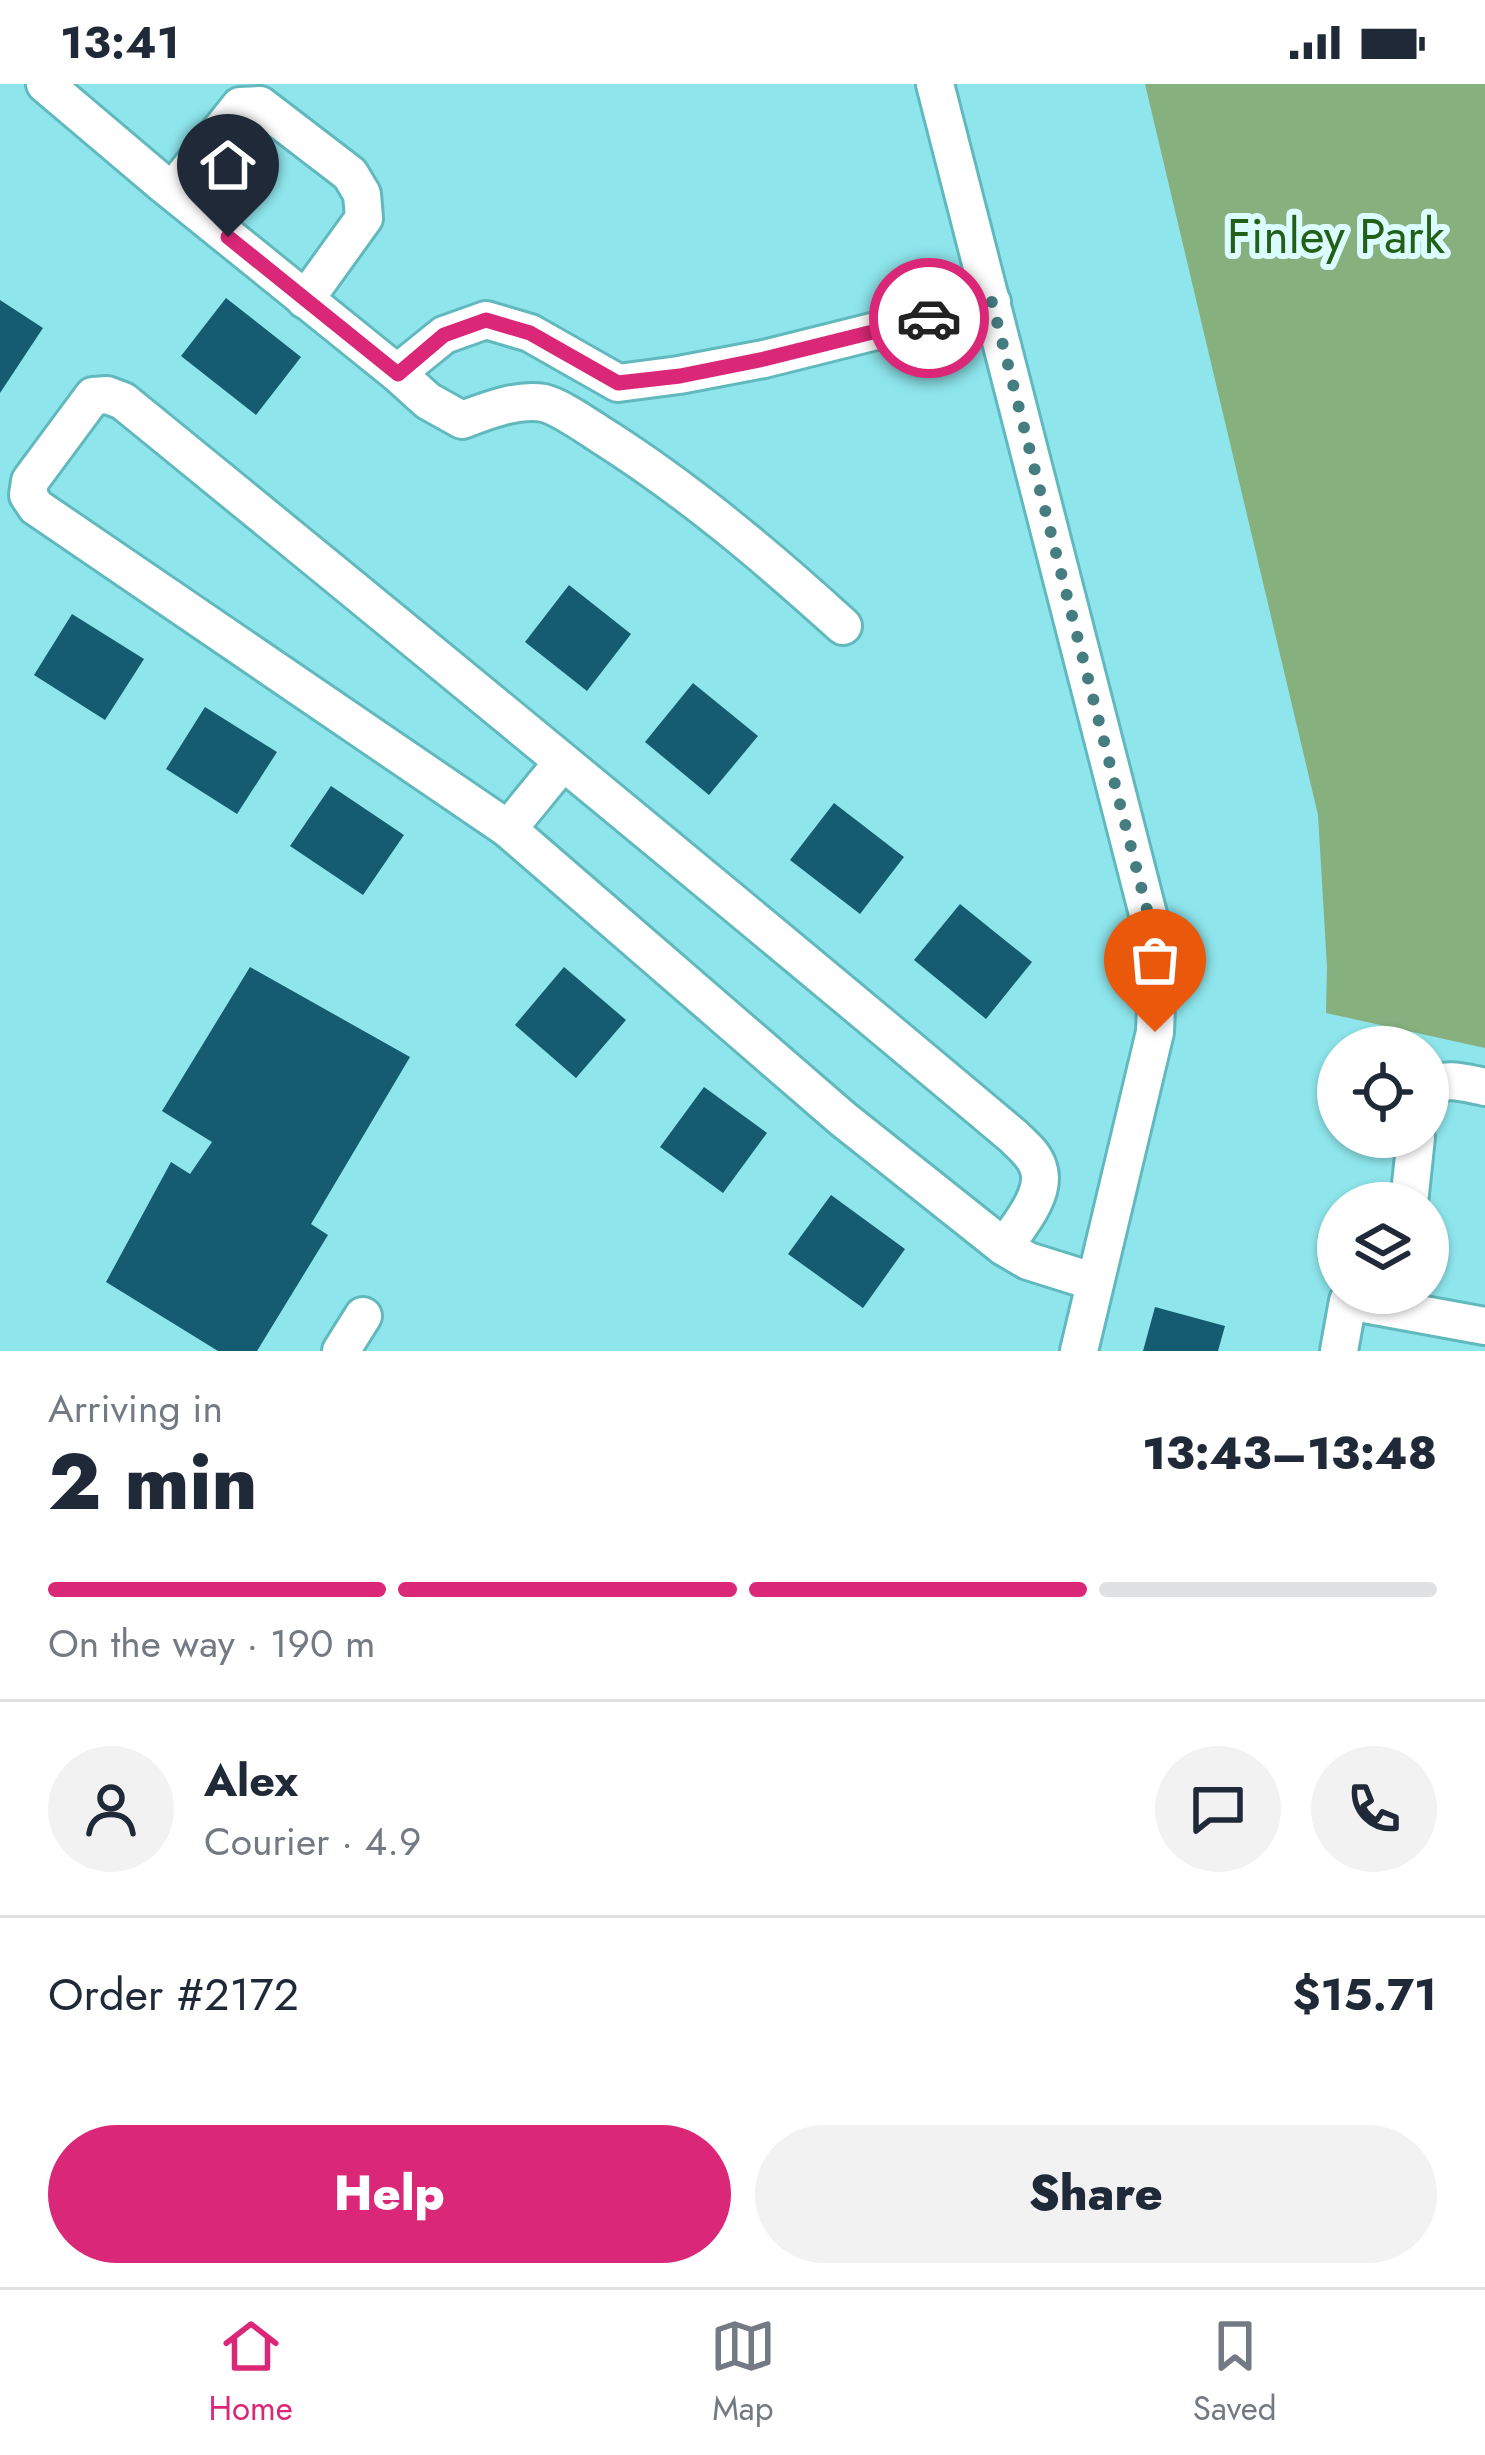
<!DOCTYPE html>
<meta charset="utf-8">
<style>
body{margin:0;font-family:Jost,sans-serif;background:#f2f2f3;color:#1f2937;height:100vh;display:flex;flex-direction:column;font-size:45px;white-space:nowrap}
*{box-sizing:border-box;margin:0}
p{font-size:39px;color:#747a83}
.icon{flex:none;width:66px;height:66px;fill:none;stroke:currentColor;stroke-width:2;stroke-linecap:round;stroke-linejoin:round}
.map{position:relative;height:1267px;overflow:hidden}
.sheet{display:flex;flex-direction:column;background:#fff;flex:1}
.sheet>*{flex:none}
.tools{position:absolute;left:1317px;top:942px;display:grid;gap:24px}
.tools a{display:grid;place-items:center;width:132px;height:132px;border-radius:50%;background:#fff;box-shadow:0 3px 9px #0004;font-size:60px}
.pin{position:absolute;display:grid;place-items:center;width:102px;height:102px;color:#fff;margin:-123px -51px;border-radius:50% 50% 50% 0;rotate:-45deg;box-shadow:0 0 12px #0007}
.pin .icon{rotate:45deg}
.courier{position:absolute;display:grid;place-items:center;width:120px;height:120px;margin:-60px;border:9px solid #db2777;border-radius:50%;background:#fff;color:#222;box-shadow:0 3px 15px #0007}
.overview em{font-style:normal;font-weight:800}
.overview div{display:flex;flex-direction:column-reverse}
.overview{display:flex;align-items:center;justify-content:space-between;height:204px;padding:0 48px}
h1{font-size:78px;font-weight:800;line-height:90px}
.bar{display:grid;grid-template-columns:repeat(4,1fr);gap:18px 12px;align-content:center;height:144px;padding:0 48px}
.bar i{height:15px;border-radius:9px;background:#e0e1e3}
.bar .selected{background:#db2777}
.bar p{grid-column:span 4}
.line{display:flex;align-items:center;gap:30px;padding:0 48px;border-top:3px solid #e0e1e3}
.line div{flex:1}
.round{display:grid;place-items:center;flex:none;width:126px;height:126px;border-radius:63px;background:#f2f2f3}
.cta{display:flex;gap:24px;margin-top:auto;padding:24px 48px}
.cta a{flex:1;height:138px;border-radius:72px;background:#db2777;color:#fff;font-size:48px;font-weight:800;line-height:138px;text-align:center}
.cta a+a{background:#f2f2f3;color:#1f2937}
.status{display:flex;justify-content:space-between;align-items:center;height:84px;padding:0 60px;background:#fff;direction:ltr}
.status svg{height:33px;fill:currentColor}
.menu{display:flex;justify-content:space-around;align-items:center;height:168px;border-top:3px solid #e0e1e3;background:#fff;font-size:33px;color:#747a83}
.menu a{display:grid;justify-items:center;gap:6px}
.menu .selected{color:#db2777}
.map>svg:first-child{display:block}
.green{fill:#86b07e}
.building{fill:#155c70}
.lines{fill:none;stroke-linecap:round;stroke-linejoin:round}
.minor-casing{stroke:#61b9be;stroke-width:42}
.minor{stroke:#fff;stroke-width:36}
.done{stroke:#457d80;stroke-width:12;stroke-dasharray:0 21.6}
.route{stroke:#db2777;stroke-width:15}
.labels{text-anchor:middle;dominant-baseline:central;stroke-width:12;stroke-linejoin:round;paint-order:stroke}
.park-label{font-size:48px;fill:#236017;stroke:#dcfdff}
</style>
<div class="status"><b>13:41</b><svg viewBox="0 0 49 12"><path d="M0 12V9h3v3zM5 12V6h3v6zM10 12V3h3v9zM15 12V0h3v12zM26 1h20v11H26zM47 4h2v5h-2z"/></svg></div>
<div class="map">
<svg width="1485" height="1267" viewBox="0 0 1485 1267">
<rect width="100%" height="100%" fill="#8ee6ec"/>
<path class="green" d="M1145,0H1485V964L1326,929L1327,883L1318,731Z"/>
<g class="building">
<path d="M226,214L301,273L256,331L181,272Z"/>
<path d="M0,216L43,244L0,309Z"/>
<path d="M569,501L631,550L587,607L525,558Z"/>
<path d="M72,530L144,575L105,636L34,591Z"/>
<path d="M693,599L758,652L709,711L645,658Z"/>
<path d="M205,623L277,668L237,730L166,685Z"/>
<path d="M331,702L404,751L363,811L290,762Z"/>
<path d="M834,719L904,773L860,830L790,776Z"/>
<path d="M960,820L1032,878L986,935L914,876Z"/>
<path d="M250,883L410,973L311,1140L328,1151L257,1267H218L106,1198L171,1078L190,1090L212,1058L162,1027Z"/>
<path d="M564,883L626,936L576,994L515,941Z"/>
<path d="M704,1003L767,1049L723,1109L660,1063Z"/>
<path d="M831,1111L905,1165L863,1224L788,1170Z"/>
<path d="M1155,1223L1225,1242L1218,1267H1143Z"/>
</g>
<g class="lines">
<defs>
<g id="minor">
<path d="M45,0L163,100L397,289L444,251L486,236L530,249L618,299L679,291L764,275L992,218"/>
<path d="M935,0L1158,869L1155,948L1079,1267"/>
<path d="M172,107L240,22L260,21L350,90L362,110L364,134L305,216"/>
<path d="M397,289L428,317L462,336C486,327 518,314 544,319C560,323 587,342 601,351C688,406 767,473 843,542"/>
<path d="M508,745L562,679"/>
<path d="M1428,1004C1445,992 1465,999 1485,1003"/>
<path d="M1409,1119L1416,1053"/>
<path d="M1004,1163C1018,1143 1048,1109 1038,1083C1034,1070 1022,1061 1013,1052C718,804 421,560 123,317L107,311L93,312L30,397L28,411L36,423L508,745L843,1035L1004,1163L1028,1177L1095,1198"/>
<path d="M341,1267L363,1232"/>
<path d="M1339,1267L1348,1217L1485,1242"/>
</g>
</defs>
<use href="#minor" class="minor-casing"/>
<use href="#minor" class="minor"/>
</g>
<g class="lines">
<path class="done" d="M929,234L992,218L1158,869L1155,948"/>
<path class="route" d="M228,153L398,290L444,251L486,236L530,249L618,299L680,292L764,275L929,234"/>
</g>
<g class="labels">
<g class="park-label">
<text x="1336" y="152">Finley Park</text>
</g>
</g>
</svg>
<div class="tools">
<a><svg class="icon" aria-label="locate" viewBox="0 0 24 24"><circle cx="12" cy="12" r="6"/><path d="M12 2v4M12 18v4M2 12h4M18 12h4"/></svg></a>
<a><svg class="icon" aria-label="layers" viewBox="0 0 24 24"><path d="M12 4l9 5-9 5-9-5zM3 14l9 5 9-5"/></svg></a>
</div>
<div class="pin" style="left:1155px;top:948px;background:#ea580c"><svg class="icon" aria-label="bag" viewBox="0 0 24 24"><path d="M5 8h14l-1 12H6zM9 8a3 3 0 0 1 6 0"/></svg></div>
<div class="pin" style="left:228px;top:153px;background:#1f2937"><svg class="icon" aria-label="home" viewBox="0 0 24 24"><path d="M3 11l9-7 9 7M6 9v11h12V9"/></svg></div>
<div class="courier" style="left:929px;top:234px"><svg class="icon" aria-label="car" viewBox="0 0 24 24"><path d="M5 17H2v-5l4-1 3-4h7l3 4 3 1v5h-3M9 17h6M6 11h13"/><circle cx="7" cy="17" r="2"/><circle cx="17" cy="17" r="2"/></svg></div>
</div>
<section class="sheet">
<div class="overview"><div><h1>2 min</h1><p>Arriving in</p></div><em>13:43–13:48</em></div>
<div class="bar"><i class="selected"></i><i class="selected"></i><i class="selected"></i><i></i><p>On the way · 190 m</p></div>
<div class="line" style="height:216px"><a class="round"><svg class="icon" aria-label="person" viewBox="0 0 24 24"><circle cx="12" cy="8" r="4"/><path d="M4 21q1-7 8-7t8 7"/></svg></a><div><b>Alex</b><p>Courier · 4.9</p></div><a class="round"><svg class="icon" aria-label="chat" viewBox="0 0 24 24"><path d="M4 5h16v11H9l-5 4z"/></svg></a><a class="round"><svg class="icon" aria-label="phone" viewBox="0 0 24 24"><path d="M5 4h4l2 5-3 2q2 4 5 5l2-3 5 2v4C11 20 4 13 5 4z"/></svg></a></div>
<div class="line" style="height:156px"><div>Order #2172</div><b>$15.71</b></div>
<div class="cta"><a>Help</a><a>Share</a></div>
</section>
<nav class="menu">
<a class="selected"><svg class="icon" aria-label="home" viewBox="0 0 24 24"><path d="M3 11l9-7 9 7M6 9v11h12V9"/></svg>Home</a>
<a><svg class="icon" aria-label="map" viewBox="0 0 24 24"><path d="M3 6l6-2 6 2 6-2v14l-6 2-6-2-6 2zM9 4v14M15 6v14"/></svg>Map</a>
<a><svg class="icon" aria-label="saved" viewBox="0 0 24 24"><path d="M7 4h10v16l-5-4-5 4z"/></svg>Saved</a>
</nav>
